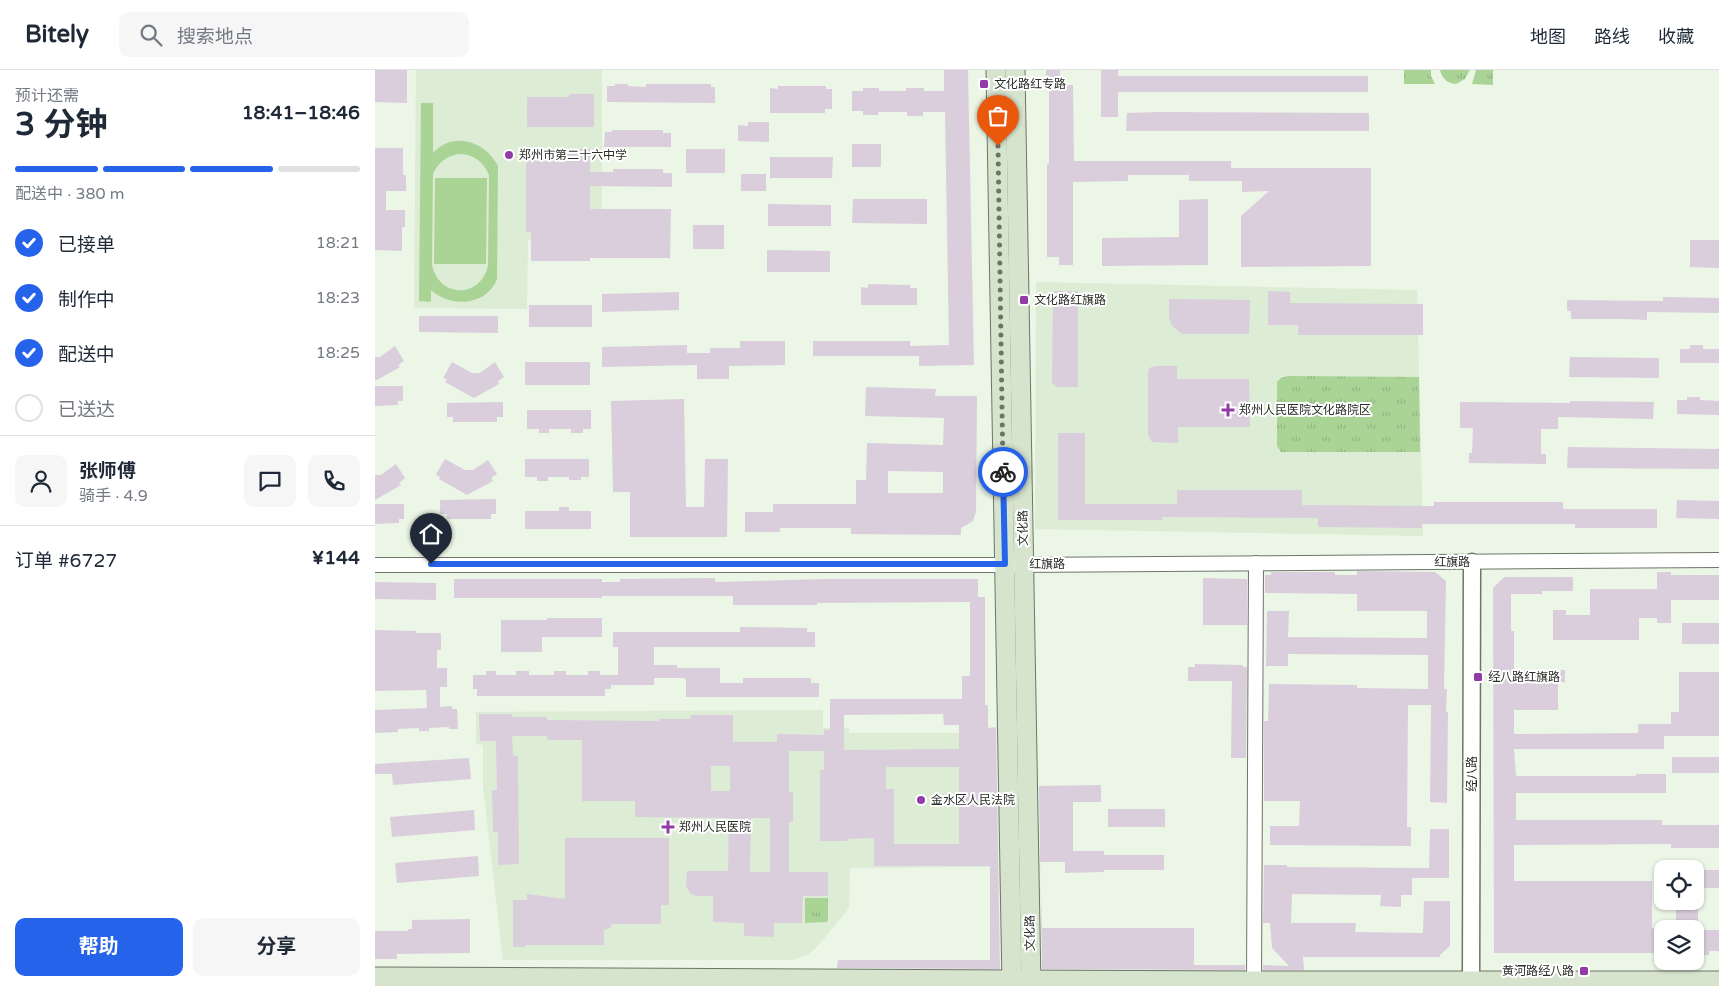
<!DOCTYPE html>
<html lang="zh">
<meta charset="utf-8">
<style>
body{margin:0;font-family:"Varela Round","Noto Sans SC",sans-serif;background:#f6f6f7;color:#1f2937;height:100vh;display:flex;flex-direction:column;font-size:19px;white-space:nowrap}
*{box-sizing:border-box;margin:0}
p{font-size:16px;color:#747a83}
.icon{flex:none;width:28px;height:28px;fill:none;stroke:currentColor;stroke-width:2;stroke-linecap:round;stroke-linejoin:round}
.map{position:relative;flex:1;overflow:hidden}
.details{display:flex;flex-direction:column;background:#fff;width:375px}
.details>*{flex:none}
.buttons{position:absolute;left:1279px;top:790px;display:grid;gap:10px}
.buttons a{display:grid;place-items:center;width:50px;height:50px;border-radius:10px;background:#fff;box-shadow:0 1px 4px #0004;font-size:25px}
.pin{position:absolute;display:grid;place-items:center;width:42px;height:42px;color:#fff;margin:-51px -21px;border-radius:50% 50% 50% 0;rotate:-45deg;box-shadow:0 0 5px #0007}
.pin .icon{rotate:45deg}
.courier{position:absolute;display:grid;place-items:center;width:50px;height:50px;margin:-25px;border:4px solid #2563eb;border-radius:50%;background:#fff;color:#222;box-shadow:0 1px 6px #0007}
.headline em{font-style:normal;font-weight:700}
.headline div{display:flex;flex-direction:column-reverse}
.headline{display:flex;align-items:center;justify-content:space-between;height:85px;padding:0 15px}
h1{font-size:32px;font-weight:700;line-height:38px}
.bar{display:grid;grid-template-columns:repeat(4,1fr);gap:8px 5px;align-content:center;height:60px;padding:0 15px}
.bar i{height:6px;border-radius:4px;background:#e0e1e3}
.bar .current{background:#2563eb}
.bar p{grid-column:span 4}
.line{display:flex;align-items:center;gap:12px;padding:0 15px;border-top:1px solid #e0e1e3}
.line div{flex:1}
.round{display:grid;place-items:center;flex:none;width:52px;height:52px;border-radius:10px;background:#f6f6f7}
ol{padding:0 15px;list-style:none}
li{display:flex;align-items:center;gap:15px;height:55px}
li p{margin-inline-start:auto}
li .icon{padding:5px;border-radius:50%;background:#2563eb;color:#fff;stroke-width:4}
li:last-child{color:#747a83}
li i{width:28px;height:28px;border:2px solid #e0e1e3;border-radius:50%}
.action{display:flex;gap:10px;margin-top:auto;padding:10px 15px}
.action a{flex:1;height:58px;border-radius:10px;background:#2563eb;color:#fff;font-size:20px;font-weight:700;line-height:58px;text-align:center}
.action a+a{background:#f6f6f7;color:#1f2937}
header{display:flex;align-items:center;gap:30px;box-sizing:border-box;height:70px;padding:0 25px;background:#fff;border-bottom:1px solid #e0e1e3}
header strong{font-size:24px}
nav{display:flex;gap:28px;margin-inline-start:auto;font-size:18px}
.search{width:350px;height:45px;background:#f6f6f7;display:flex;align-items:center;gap:12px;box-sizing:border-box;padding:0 18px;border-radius:10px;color:#747a83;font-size:19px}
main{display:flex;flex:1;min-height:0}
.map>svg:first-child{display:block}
.built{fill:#dcecd5}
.grass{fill:url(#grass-tufts)}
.park{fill:#aad496;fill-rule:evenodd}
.building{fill:#dacedd;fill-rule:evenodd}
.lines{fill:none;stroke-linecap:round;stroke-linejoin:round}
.minor-casing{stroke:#6c7667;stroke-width:16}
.tertiary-casing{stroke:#6c7667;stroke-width:19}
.secondary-casing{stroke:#6c7667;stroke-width:21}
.minor{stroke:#fff;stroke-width:14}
.tertiary{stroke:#fff;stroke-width:16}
.secondary{stroke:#d6e4ce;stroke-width:19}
.done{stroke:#6c7369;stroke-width:5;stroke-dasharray:0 9}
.route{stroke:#2563eb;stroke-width:6}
.poi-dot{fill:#923aa6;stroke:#fff;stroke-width:2}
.labels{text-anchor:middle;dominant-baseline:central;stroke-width:4;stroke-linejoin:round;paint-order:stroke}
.poi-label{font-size:12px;fill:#282c26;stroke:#fff;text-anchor:start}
.street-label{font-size:12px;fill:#282c26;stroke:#fff}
</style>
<header>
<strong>Bitely</strong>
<div class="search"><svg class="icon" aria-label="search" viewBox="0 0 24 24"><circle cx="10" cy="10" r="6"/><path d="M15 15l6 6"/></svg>搜索地点</div>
<nav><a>地图</a><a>路线</a><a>收藏</a></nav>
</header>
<main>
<section class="details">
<div class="headline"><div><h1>3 分钟</h1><p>预计还需</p></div><em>18:41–18:46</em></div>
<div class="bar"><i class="current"></i><i class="current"></i><i class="current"></i><i></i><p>配送中 · 380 m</p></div>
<ol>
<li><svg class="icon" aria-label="check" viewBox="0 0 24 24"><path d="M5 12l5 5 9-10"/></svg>已接单<p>18:21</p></li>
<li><svg class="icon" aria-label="check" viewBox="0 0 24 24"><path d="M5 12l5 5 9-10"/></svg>制作中<p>18:23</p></li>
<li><svg class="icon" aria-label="check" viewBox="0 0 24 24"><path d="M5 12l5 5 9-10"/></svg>配送中<p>18:25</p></li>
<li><i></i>已送达</li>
</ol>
<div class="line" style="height:90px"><a class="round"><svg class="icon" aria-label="person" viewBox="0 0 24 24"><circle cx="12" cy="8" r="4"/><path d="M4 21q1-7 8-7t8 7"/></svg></a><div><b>张师傅</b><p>骑手 · 4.9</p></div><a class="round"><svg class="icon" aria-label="chat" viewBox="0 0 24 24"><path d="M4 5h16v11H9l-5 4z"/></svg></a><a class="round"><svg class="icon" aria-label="phone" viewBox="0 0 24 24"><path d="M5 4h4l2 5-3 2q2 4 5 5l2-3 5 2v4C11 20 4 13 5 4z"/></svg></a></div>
<div class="line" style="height:65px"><div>订单 #6727</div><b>¥144</b></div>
<div class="action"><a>帮助</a><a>分享</a></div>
</section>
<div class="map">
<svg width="1344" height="916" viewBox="0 0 1344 916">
<defs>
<pattern id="grass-tufts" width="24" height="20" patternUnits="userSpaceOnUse" patternTransform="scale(1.25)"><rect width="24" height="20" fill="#aad496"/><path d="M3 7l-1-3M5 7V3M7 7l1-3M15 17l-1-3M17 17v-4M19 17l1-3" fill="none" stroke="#92b681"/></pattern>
</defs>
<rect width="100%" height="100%" fill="#ebf6e6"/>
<g class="built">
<path d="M41,0H227V171L153,170L152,239L39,238Z"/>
<path d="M661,212L1042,220L1048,466L660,459Z"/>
<path d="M448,640V658H474V663H617V797L475,798L474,838L442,877L432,885L418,890H128L108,717V675L101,674V642Z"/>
</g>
<g class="grass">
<path d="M1029,0H1056V6L1060,14H1029Z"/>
<path d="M1065,0H1095L1090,9L1081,14C1072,13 1067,9 1065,0Z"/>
<path d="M1101,0H1118V15L1097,14Z"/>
<path d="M913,306L1044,307L1045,382H906L902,376V312L906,308Z"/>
<path d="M430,828H453V849L452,852L430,853Z"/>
</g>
<g class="park">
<path d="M46,33H58V83C78,61 110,71 123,96L122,209C112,236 75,238 56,220V232L44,231ZM83,84C98,84 108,91 114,105L113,196C105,229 64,228 57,195L58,104C63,93 70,87 83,84Z"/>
<path d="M60,108H112L111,194H59Z"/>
</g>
<g class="building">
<path d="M0,0H32V33L0,32Z"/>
<path d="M569,0H593L599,295L544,296V286H438V271H535V276L574,275L570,42H548V46H532V42H503V45H488V41H477V21H488V18H504V21H531V18H549V21H569Z"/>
<path d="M671,0H685V15H698L699,91H856V98H996V196L866,197V146L894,121L867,122V111H814V105H753V111L698,112V195H684V187H672V94H674V10H671Z"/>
<path d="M726,0H743V6H993V22H743V47H726Z"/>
<path d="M240,14H253V16L271,17V14H336V17H340V33L232,32V16H240Z"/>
<path d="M403,16H451V19H457V39H450V43H395V18L403,19Z"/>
<path d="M194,24H219V57H152V27H194Z"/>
<path d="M785,42L994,43V61H751L752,43Z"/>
<path d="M373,52H394V72L363,71V55L373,56Z"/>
<path d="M237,60H288V63H296V77H229L230,62H237Z"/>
<rect x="477" y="74" width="29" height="23"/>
<path d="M0,78H28V105H31V121H11V140H30V157H27V181L0,180Z"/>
<path d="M151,79H215V102H238V99H288V103H297V117L215,116V139H296L295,188H215V191H156V162H151Z"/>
<rect x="311" y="79" width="39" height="24"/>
<path d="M395,87H458L457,108H395Z"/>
<rect x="366" y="104" width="25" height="17"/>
<path d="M478,129H552V154L477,153Z"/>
<path d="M833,129V195L727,196V168L804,167V130Z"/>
<path d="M393,134L456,135V156H393Z"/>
<rect x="318" y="155" width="31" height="24"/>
<path d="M1315,170H1344V198L1315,197Z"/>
<path d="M392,180L455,181V202H392Z"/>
<path d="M493,214L535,215V218H542V235H486V217L493,218Z"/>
<path d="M678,221H703V317H682L677,313Z"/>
<path d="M893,221L915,222V233L1048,234V265H923V255H893Z"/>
<path d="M304,222V240L227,242V224Z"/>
<path d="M1288,227L1344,228V243L1272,242V250L1249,249H1196V241H1192V230L1288,231Z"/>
<path d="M794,229L875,230L874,264H807L797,256L794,248Z"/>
<rect x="154" y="235" width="63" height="22"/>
<path d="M44,246H123V263L44,262Z"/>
<path d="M365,271H410V295L354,296V309H322V295L227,297V277L312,275V283H335V278H365Z"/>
<path d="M1315,275H1328V279H1344V293H1305V279H1315Z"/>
<path d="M20,276L29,291L23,295L25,297L0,311V287H5Z"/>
<path d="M1195,287L1284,288V308L1194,307Z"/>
<path d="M77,292L97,303H105L120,292L129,307L123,311L124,314L99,328L70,312L72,309L68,308Z"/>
<rect x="150" y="292" width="65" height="23"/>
<path d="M781,296H802V309H874L875,357H803V373L777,372L773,365V302L774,298Z"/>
<path d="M0,316H28V331H23V335L0,336Z"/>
<path d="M491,317L561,319L560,326H602L601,442L598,451L586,458V465L476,464V458H405V462H370V442H398V434H481V410H491L492,373L568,375L569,348L490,346ZM513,401L568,402V423H513Z"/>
<path d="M1312,327H1325V330L1344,331V345L1302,344V330H1312Z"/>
<path d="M309,329L311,437H329L330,389H353L352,467H255V422H238L236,331Z"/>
<path d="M1195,331L1279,332L1278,349L1183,347V359H1166V384H1171V394L1094,393V383H1097L1098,358H1085V332L1195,333Z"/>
<path d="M128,332V347H122V352H78V347H72V333Z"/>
<path d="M152,340H216V359H208V363H196V359H174V363H164V359H152Z"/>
<path d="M683,363H710V434H802V420H927V435L1059,436V432H1188V439H1282V458H1200V454H1047V458L943,457V448L787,447V450H683Z"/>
<path d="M1193,377L1344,379V399L1192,398Z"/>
<path d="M70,389L90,400H98L113,390L122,404L116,408L118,411L92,425L64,409L65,407L61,404Z"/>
<path d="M150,389H214V407H206V410H194V407H173V411H162V407H150Z"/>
<path d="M21,394L30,408L24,413L26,415L0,430V405H6Z"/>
<path d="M121,429V444H116V449H72V444H65V430Z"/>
<path d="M1302,430L1344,431V449L1301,448Z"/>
<path d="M0,434H29V449H24V453L0,454Z"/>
<path d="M184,437H194V441H216V459H150V441H184Z"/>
<path d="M982,501L1060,502L1071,511L1069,619H1072L1071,642H1073L1072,733L1055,732L1056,635H1033L1032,757H1036V776L895,775V756H924L925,731H889V651H893L894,614L982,615V618L1053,619V585L913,584V596H891L892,541H914L913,567L1052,568V541H982V524L890,523V505H896V502H960V505H982Z"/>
<path d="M1282,502H1296V505H1344V530H1296V553H1282V548H1264V570H1178V540H1191V545H1215V519H1282Z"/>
<path d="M1129,507H1198V521H1167V524H1136V561H1139V600H1190V612H1183V640H1139V664L1263,663V654H1296V642H1304V602H1344V666H1289V679H1139L1141,706H1261V704H1291V723H1141V750H1287V755H1344V778H1296V774L1139,775V811H1277V858H1285V883H1119L1118,518Z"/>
<path d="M340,508V512L450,509H603V527H610V635H613V658L621,657L625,899L462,898L463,890H615V796H499V768L472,769V771H445V700H449V681H414V722H418V752H414V802H453V826H428L427,853H399V867L369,866V853L338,852V826H322L316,824L311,816L312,801H353L354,748L260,747V731H207V670H172V666H137L138,686H143L144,794L123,795V762H118L117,720H122L121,671H105L104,644H137V647H172V650L284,651V649H316V645H358V672H402V664L449,665V660H455V629H587V606H595V532L442,533V535H358V526H227V528H79V509H227V512H245V509ZM568,644L569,655H584V679L469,680V645ZM336,696H355V721H336ZM511,697H584V774H519V719H511ZM376,748H395V802H375Z"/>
<path d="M828,508L872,509V555H828Z"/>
<path d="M0,512L61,513V530L0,529Z"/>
<path d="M172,548H227V567H167V582H126V550H172Z"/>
<rect x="1307" y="553" width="37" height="21"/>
<path d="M365,557L432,558V562H440V577H279V595H302V598H345V613H368V608H436V613H444V627H311V610L309,608H279V615H236V619H230V626H102V619H98V605H111V601H121V605H141V601H154V605H179V601H191V605H213V601H225V605H243V577H238V562H365Z"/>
<path d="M0,560L41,561V563H66V580H62V598H72V617H65V637L77,636V639H82L83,659H74V657L54,658V661H44V658L23,659V662L0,663V640L52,638L51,620L0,621Z"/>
<path d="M820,594L868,595V597H872L871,688H856L857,611H813V597H820Z"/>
<path d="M663,657L664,716L726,715V732H698V781H729V785H789V800H729V802L690,803V792H665L667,858H819V895H870V900L667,899Z"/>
<rect x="1297" y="687" width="47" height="16"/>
<path d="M94,688L96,709L18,715L17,704H0V694Z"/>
<rect x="733" y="739" width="57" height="18"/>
<path d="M99,740L100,760L17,767L15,747Z"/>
<path d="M1055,759H1074V808H1037V825H1026V837L1005,836L1006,825L917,824L916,853H981L980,862L1048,863L1049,831H1075V876L1065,885V887H928L929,900H888V895L914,896L897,878L895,853H888L889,795H912V797L1054,798Z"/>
<path d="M190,768H294V835H286V854H237L235,858L229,860V875H150V877H138V830H152V824L190,829Z"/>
<path d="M103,786L104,806L22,813L20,793Z"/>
<rect x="1320" y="800" width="24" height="18"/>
<rect x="1301" y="834" width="22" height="25"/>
<path d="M95,849V883L22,884V889H0V861H33V859H37V850Z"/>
<path d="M1320,860H1344V881H1334V885H1320Z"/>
</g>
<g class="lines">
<defs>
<g id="minor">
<path d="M0,495H630L1344,490"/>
<path d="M879,911L881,493"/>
</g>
<path id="tertiary" d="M1096,916L1097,492"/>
<g id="secondary">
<path d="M621,0L637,916"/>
<path d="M640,0L656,916"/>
<path d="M0,907L879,911H1344"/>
</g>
</defs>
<use href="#minor" class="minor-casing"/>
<use href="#tertiary" class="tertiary-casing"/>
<use href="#secondary" class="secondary-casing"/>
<use href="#minor" class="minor"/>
<use href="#tertiary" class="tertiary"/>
<use href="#secondary" class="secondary"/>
</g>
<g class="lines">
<path class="done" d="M623,76L628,402"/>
<path class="route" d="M56,494H630L628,402"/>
</g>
<g class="poi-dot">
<rect x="604" y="9" width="10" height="10" rx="2.5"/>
<circle cx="134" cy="85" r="5"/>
<rect x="644" y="225" width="10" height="10" rx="2.5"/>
<path d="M850.5 332.5h5v5h5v5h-5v5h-5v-5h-5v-5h5z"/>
<rect x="1098" y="602" width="10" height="10" rx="2.5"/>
<circle cx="546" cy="730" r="5"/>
<path d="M290.5 749.5h5v5h5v5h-5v5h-5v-5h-5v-5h5z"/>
<rect x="1204" y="896" width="10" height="10" rx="2.5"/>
</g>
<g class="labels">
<g class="poi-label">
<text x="619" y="14">文化路红专路</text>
<text x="144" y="85">郑州市第二十六中学</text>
<text x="659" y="230">文化路红旗路</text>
<text x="864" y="340">郑州人民医院文化路院区</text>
<text x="1113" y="607">经八路红旗路</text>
<text x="556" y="730">金水区人民法院</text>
<text x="304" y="757">郑州人民医院</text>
<text x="1199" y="901" text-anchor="end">黄河路经八路</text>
</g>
<g class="street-label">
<text transform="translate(648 458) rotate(-91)">文化路</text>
<text x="1077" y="492">红旗路</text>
<text x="672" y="494">红旗路</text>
<text transform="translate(1097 704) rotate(-90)">经八路</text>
<text transform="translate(655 863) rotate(-91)">文化路</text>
</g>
</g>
</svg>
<div class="buttons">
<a><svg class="icon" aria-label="locate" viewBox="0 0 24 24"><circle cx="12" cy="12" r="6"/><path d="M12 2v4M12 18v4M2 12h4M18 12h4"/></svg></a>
<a><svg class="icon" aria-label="layers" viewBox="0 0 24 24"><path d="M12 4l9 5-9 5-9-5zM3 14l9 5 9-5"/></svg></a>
</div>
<div class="pin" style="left:623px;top:76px;background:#ea580c"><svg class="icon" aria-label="bag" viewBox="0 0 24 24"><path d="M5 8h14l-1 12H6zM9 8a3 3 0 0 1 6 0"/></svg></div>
<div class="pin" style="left:56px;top:494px;background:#1f2937"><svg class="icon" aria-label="home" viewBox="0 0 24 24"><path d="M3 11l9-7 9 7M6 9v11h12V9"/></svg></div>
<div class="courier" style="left:628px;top:402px"><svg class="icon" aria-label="bike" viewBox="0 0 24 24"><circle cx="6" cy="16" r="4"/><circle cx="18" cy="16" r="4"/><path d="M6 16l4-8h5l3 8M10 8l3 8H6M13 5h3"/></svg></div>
</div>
</main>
